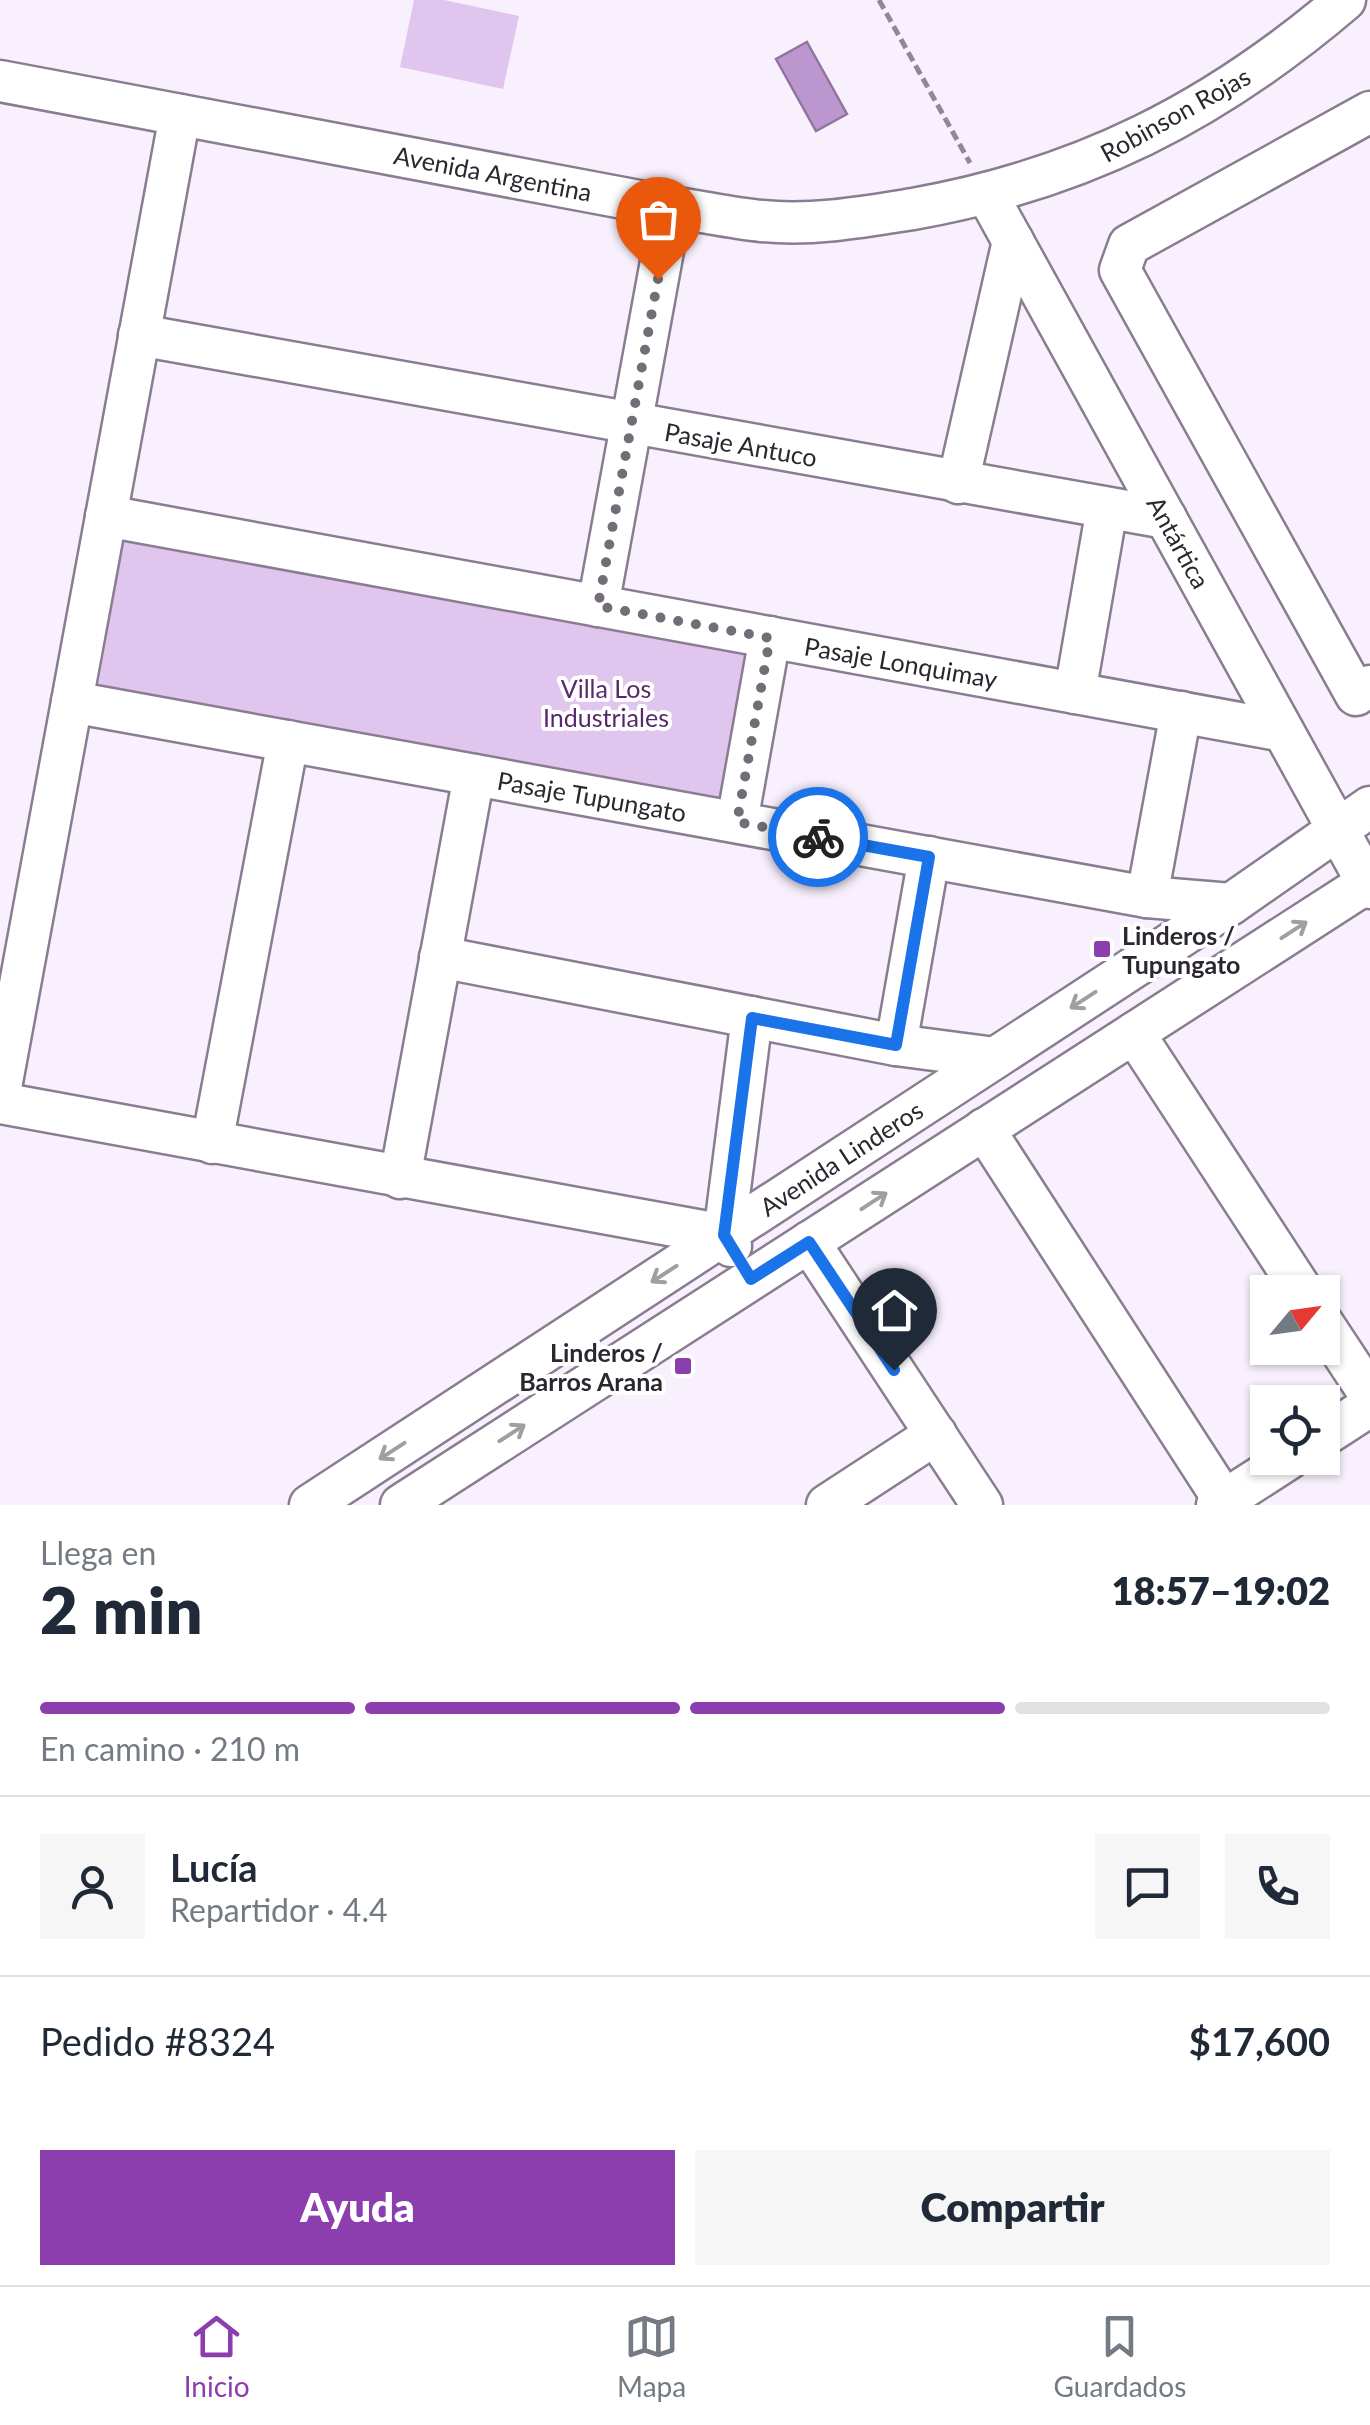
<!DOCTYPE html>
<html lang="es">
<meta charset="utf-8">
<style>
body{margin:0;font-family:Lato,sans-serif;background:#f6f6f7;color:#1f2937;height:100vh;display:flex;flex-direction:column;font-size:38px;white-space:nowrap}
*{box-sizing:border-box;margin:0}
p{font-size:32px;color:#747a83}
.icon{flex:none;width:55px;height:55px;fill:none;stroke:currentColor;stroke-width:2;stroke-linecap:round;stroke-linejoin:round}
.map{position:relative;height:1505px;overflow:hidden}
.drawer{display:flex;flex-direction:column;background:#fff;flex:1}
.drawer>*{flex:none}
.needle{width:65px;rotate:61deg}
.fabs{position:absolute;left:1250px;top:1275px;display:grid;gap:20px}
.fabs a{display:grid;place-items:center;width:90px;height:90px;border-radius:0px;background:#fff;box-shadow:0 2px 8px #0004;font-size:50px}
.pin{position:absolute;display:grid;place-items:center;width:85px;height:85px;color:#fff;margin:-102px -42px;border-radius:50% 50% 50% 0;rotate:-45deg;box-shadow:0 0 10px #0007}
.pin .icon{rotate:45deg}
.courier{position:absolute;display:grid;place-items:center;width:100px;height:100px;margin:-50px;border:8px solid #1a73e8;border-radius:50%;background:#fff;color:#222;box-shadow:0 2px 12px #0007}
.overview em{font-style:normal;font-weight:800}
.overview div{display:flex;flex-direction:column-reverse}
.overview{display:flex;align-items:center;justify-content:space-between;height:170px;padding:0 40px}
h1{font-size:65px;font-weight:800;line-height:75px}
.bar{display:grid;grid-template-columns:repeat(4,1fr);gap:15px 10px;align-content:center;height:120px;padding:0 40px}
.bar i{height:12px;border-radius:8px;background:#e0e1e3}
.bar .selected{background:#8c3dae}
.bar p{grid-column:span 4}
.line{display:flex;align-items:center;gap:25px;padding:0 40px;border-top:2px solid #e0e1e3}
.line div{flex:1}
.round{display:grid;place-items:center;flex:none;width:105px;height:105px;border-radius:0px;background:#f6f6f7}
.button{display:flex;gap:20px;margin-top:auto;padding:20px 40px}
.button a{flex:1;height:115px;border-radius:0px;background:#8c3dae;color:#fff;font-size:40px;font-weight:800;line-height:115px;text-align:center}
.button a+a{background:#f6f6f7;color:#1f2937}
.tabs{display:flex;justify-content:space-around;align-items:center;height:140px;border-top:2px solid #e0e1e3;background:#fff;font-size:28px;color:#747a83}
.tabs a{display:grid;justify-items:center;gap:5px}
.tabs .selected{color:#8c3dae}
.map>svg:first-child{display:block}
.green{fill:#e0c5ee}
.water{fill:#bc97cf;stroke:#91759f;stroke-width:2.5}
.lines{fill:none;stroke-linecap:round;stroke-linejoin:round}
.minor-casing{stroke:#8a7c91;stroke-width:45}
.path{stroke:#908994;stroke-width:5;stroke-dasharray:10 5;stroke-linecap:butt}
.minor{stroke:#fff;stroke-width:40}
.oneway{stroke:#a09ea1}
.done{stroke:#746d77;stroke-width:10;stroke-dasharray:0 18}
.route{stroke:#1a73e8;stroke-width:12}
.poi-dot{fill:#8c3dae;stroke:#fff;stroke-width:4}
.labels{text-anchor:middle;dominant-baseline:central;stroke-width:8;stroke-linejoin:round;paint-order:stroke}
.street-label{font-size:25px;fill:#2c272f;stroke:#fff}
.park-label{font-size:25px;fill:#57296c;stroke:#fff}
.poi-label{font-size:25px;font-weight:bold;fill:#2c272f;stroke:#fff;text-anchor:start}
</style>
<div class="map">
<svg width="1370" height="1505" viewBox="0 0 1370 1505">
<rect width="100%" height="100%" fill="#f9f0fe"/>
<g class="green">
<path d="M414,0H444L519,16L503,89L400,67Z"/>
<path d="M125,531L761,647L732,810L97,693Z"/>
</g>
<path class="water" d="M807,42L847,114L816,131L776,59Z"/>
<g class="lines">
<defs>
<g id="minor">
<path d="M0,81L671,207C701,211 731,218 762,221C812,226 863,217 913,209C1082,179 1214,112 1345,0"/>
<path d="M1370,112L1129,245L1120,270L1356,695L1370,686"/>
<path d="M988,196L1370,888"/>
<path d="M139,335L1166,518"/>
<path d="M958,483L1013,241"/>
<path d="M106,516L1283,731"/>
<path d="M598,606L671,207"/>
<path d="M1075,693L1107,508"/>
<path d="M72,702L1147,897L1231,904"/>
<path d="M737,822L770,637"/>
<path d="M1147,897L1181,712"/>
<path d="M440,957L896,1045L995,1058"/>
<path d="M1134,1033L1303,1292"/>
<path d="M896,1045L929,857"/>
<path d="M0,1093L180,115"/>
<path d="M0,1103L724,1235L731,1246"/>
<path d="M984,1129L1227,1505"/>
<path d="M212,1143L288,741"/>
<path d="M400,1178L474,775"/>
<path d="M724,1235L752,1017"/>
<path d="M809,1242L982,1505"/>
<path d="M1322,1322L1370,1395"/>
<path d="M1322,1437L1370,1406"/>
<path d="M310,1505L1231,904L1370,807"/>
<path d="M401,1505L1370,881"/>
<path d="M827,1505L936,1434"/>
<path d="M1217,1505L1290,1458"/>
</g>
</defs>
<use href="#minor" class="minor-casing"/>
<path class="path" d="M879,0L970,163"/>
<use href="#minor" class="minor"/>
</g>
<defs><path id="oneway-shaft" d="M-6 0H5M1.5-3L5.5 0L1.5 3" fill="none" stroke-width="1.6" stroke-linecap="round" stroke-linejoin="round" transform="scale(2.5)"/></defs>
<g class="oneway">
<use href="#oneway-shaft" transform="translate(1294 930) rotate(-33)"/>
<use href="#oneway-shaft" transform="translate(1083 1000) rotate(147)"/>
<use href="#oneway-shaft" transform="translate(874 1201) rotate(-33)"/>
<use href="#oneway-shaft" transform="translate(664 1274) rotate(147)"/>
<use href="#oneway-shaft" transform="translate(512 1433) rotate(-33)"/>
<use href="#oneway-shaft" transform="translate(392 1451) rotate(147)"/>
</g>
<g class="lines">
<path class="done" d="M658,279L598,606L770,638L737,822L818,837"/>
<path class="route" d="M818,837L929,857L896,1045L752,1018L724,1235L751,1279L809,1242L894,1370"/>
</g>
<g class="poi-dot">
<rect x="1092" y="939" width="20" height="20" rx="5"/>
<rect x="673" y="1356" width="20" height="20" rx="5"/>
</g>
<g class="labels">
<g class="street-label">
<text transform="translate(1175 114) rotate(-29)">Robinson Rojas</text>
<text transform="translate(493 173) rotate(11)">Avenida Argentina</text>
<text transform="translate(741 444) rotate(10)">Pasaje Antuco</text>
<text transform="translate(1179 542) rotate(61)">Antártica</text>
<text transform="translate(901 662) rotate(10)">Pasaje Lonquimay</text>
<text transform="translate(592 796) rotate(10)">Pasaje Tupungato</text>
<text transform="translate(841 1158) rotate(-33)">Avenida Linderos</text>
</g>
<g class="park-label">
<text x="606" y="688">Villa Los<tspan x="606" dy="29">Industriales</tspan></text>
</g>
<g class="poi-label">
<text x="1122" y="935">Linderos /<tspan x="1122" dy="29">Tupungato</tspan></text>
<text x="663" y="1352" text-anchor="end">Linderos /<tspan x="663" dy="29">Barros Arana</tspan></text>
</g>
</g>
</svg>
<div class="fabs">
<a><svg class="needle" viewBox="-14 -14 28 28"><path d="M0-13l5 13h-10z" fill="#e53935"/><path d="M0 13l5-13h-10z" fill="#747a83"/></svg></a>
<a><svg class="icon" aria-label="locate" viewBox="0 0 24 24"><circle cx="12" cy="12" r="6"/><path d="M12 2v4M12 18v4M2 12h4M18 12h4"/></svg></a>
</div>
<div class="pin" style="left:658px;top:279px;background:#ea580c"><svg class="icon" aria-label="bag" viewBox="0 0 24 24"><path d="M5 8h14l-1 12H6zM9 8a3 3 0 0 1 6 0"/></svg></div>
<div class="pin" style="left:894px;top:1370px;background:#1f2937"><svg class="icon" aria-label="home" viewBox="0 0 24 24"><path d="M3 11l9-7 9 7M6 9v11h12V9"/></svg></div>
<div class="courier" style="left:818px;top:837px"><svg class="icon" aria-label="bike" viewBox="0 0 24 24"><circle cx="6" cy="16" r="4"/><circle cx="18" cy="16" r="4"/><path d="M6 16l4-8h5l3 8M10 8l3 8H6M13 5h3"/></svg></div>
</div>
<section class="drawer">
<div class="overview"><div><h1>2 min</h1><p>Llega en</p></div><em>18:57–19:02</em></div>
<div class="bar"><i class="selected"></i><i class="selected"></i><i class="selected"></i><i></i><p>En camino · 210 m</p></div>
<div class="line" style="height:180px"><a class="round"><svg class="icon" aria-label="person" viewBox="0 0 24 24"><circle cx="12" cy="8" r="4"/><path d="M4 21q1-7 8-7t8 7"/></svg></a><div><b>Lucía</b><p>Repartidor · 4.4</p></div><a class="round"><svg class="icon" aria-label="chat" viewBox="0 0 24 24"><path d="M4 5h16v11H9l-5 4z"/></svg></a><a class="round"><svg class="icon" aria-label="phone" viewBox="0 0 24 24"><path d="M5 4h4l2 5-3 2q2 4 5 5l2-3 5 2v4C11 20 4 13 5 4z"/></svg></a></div>
<div class="line" style="height:130px"><div>Pedido #8324</div><b>$17,600</b></div>
<div class="button"><a>Ayuda</a><a>Compartir</a></div>
</section>
<nav class="tabs">
<a class="selected"><svg class="icon" aria-label="home" viewBox="0 0 24 24"><path d="M3 11l9-7 9 7M6 9v11h12V9"/></svg>Inicio</a>
<a><svg class="icon" aria-label="map" viewBox="0 0 24 24"><path d="M3 6l6-2 6 2 6-2v14l-6 2-6-2-6 2zM9 4v14M15 6v14"/></svg>Mapa</a>
<a><svg class="icon" aria-label="saved" viewBox="0 0 24 24"><path d="M7 4h10v16l-5-4-5 4z"/></svg>Guardados</a>
</nav>
